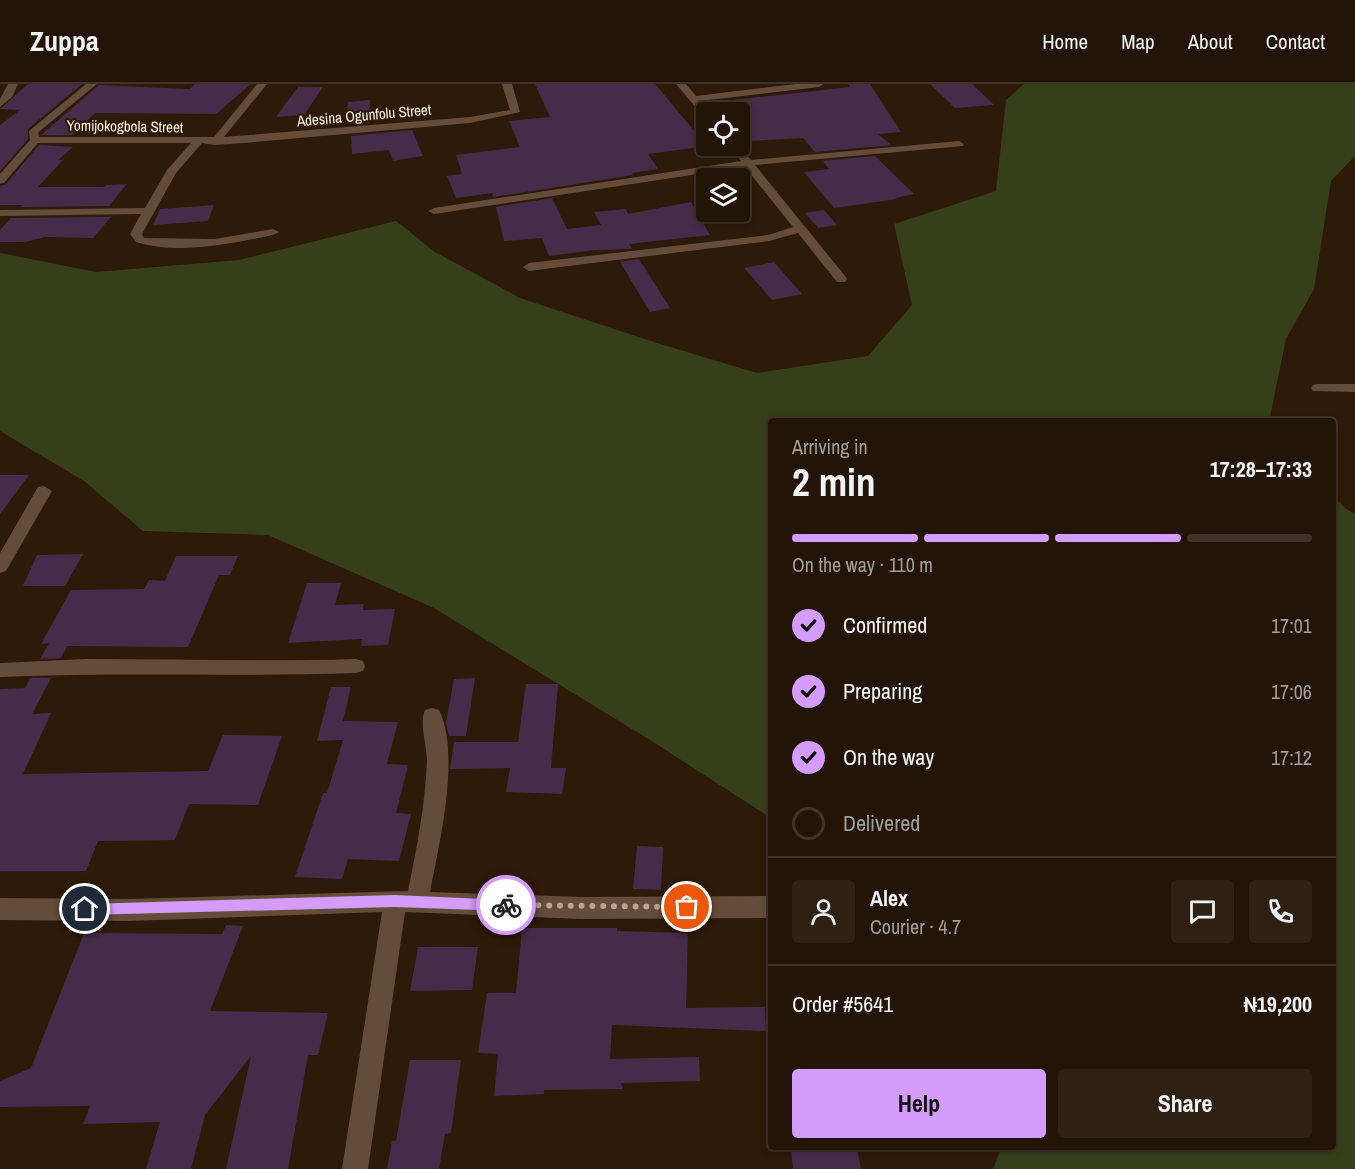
<!DOCTYPE html>
<meta charset="utf-8">
<style>
body{margin:0;font-family:"Archivo Narrow",sans-serif;background:#2e2114;color:#f1f3f6;height:100vh;display:flex;flex-direction:column;font-size:22px;white-space:nowrap}
*{box-sizing:border-box;margin:0}
p{font-size:20px;color:#a29e9b}
.icon{flex:none;width:33px;height:33px;fill:none;stroke:currentColor;stroke-width:2;stroke-linecap:round;stroke-linejoin:round}
.map{position:relative;flex:1;overflow:hidden}
.drawer{position:absolute;left:768px;top:334px;width:568px;height:732px;display:flex;flex-direction:column;background:#221406;border-radius:6px;box-shadow:0 3px 9px #0003,0 0 0 2px #3f3328}
.drawer>*{flex:none}
.buttons{position:absolute;left:696px;top:18px;display:grid;gap:12px}
.buttons a{display:grid;place-items:center;width:54px;height:54px;border-radius:6px;background:#221406;box-shadow:0 3px 9px #0003,0 0 0 2px #3f3328;font-size:30px}
.pin{position:absolute;display:grid;place-items:center;width:51px;height:51px;color:#fff;margin:-26px;border:3px solid #fff;border-radius:50%;box-shadow:0 2px 6px #0007}
.courier{position:absolute;display:grid;place-items:center;width:60px;height:60px;margin:-30px;border:4px solid #d49cfc;border-radius:50%;background:#fff;color:#222;box-shadow:0 2px 8px #0007}
.headline em{font-style:normal;font-weight:700}
.headline div{display:flex;flex-direction:column-reverse}
.headline{display:flex;align-items:center;justify-content:space-between;height:102px;padding:0 24px}
h1{font-size:39px;font-weight:700;line-height:45px}
.bar{display:grid;grid-template-columns:repeat(4,1fr);gap:9px 6px;align-content:center;height:72px;padding:0 24px}
.bar i{height:8px;border-radius:4px;background:#3f3328}
.bar .active{background:#d49cfc}
.bar p{grid-column:span 4}
.line{display:flex;align-items:center;gap:15px;padding:0 24px;border-top:2px solid #3f3328}
.line div{flex:1}
.round{display:grid;place-items:center;flex:none;width:63px;height:63px;border-radius:6px;background:#2e2114}
ol{padding:0 24px;list-style:none}
li{display:flex;align-items:center;gap:18px;height:66px}
li p{margin-inline-start:auto}
li .icon{padding:6px;border-radius:50%;background:#d49cfc;color:#111;stroke-width:4}
li:last-child{color:#a29e9b}
li i{width:33px;height:33px;border:3px solid #3f3328;border-radius:50%}
.action{display:flex;gap:12px;margin-top:auto;padding:12px 24px}
.action a{flex:1;height:69px;border-radius:6px;background:#d49cfc;color:#111;font-size:24px;font-weight:700;line-height:69px;text-align:center}
.action a+a{background:#2e2114;color:#f1f3f6}
header{display:flex;align-items:center;gap:36px;box-sizing:border-box;height:84px;padding:0 30px;background:#221406;border-bottom:2px solid #3f3328}
header strong{font-size:28px}
nav{display:flex;gap:33px;margin-inline-start:auto;font-size:21px}
.map>svg:first-child{display:block}
.green{fill:#35401b}
.building{fill:#472b4a}
.lines{fill:none;stroke-linecap:round;stroke-linejoin:round}
.minor{fill:#644c3a;fill-rule:evenodd}
.route{fill:#d49cfc}
.done{stroke:#b6a598;stroke-width:6;stroke-dasharray:0 10.8}
.labels{text-anchor:middle;dominant-baseline:central;stroke-width:4.5;stroke-linejoin:round;paint-order:stroke}
.far-street-label{font-size:15px;fill:#fff0e5;stroke:#2e1a08}
</style>
<header>
<strong>Zuppa</strong>
<nav><a>Home</a><a>Map</a><a>About</a><a>Contact</a></nav>
</header>
<div class="map">
<svg width="1355" height="1085" viewBox="0 0 1355 1085">
<rect width="100%" height="100%" fill="#2e1a08"/>
<g class="green">
<path d="M1024,0H1355V72L1331,97L1314,205L1286,255L1269,337L771,338V734L650,656L434,524L268,451L143,447L84,397L0,347V169L96,188L239,176L396,137L435,168L520,214L657,259L757,289L868,272L912,221L894,140L996,107L1006,16Z"/>
<path d="M1334,412L1345,424L1355,430V1085H993L1001,1064H1334Z"/>
</g>
<g class="building">
<path d="M28,0H82L28,45V55L0,87V41L20,26L0,25Z"/>
<path d="M195,0H251L216,30L95,29L72,51H41L99,1L190,5Z"/>
<path d="M535,0H655L707,62L648,70L658,85L632,89L633,91L493,113L492,109L456,114L447,92L462,90L456,71L520,63L509,37L550,33Z"/>
<path d="M848,0H870L901,48L878,50L891,61L815,68L803,54L749,57L740,48V28H712L706,21V19L850,3Z"/>
<path d="M930,0H972L994,21L955,24Z"/>
<path d="M298,3H323L304,31L276,33Z"/>
<path d="M370,16L369,39L351,40V37L346,38L348,18Z"/>
<path d="M412,46L423,72L393,77L389,66L352,70L351,52Z"/>
<path d="M39,61L73,63L58,76H63L38,103H104L106,101L127,100L109,122L20,123L22,121H0V102L6,100Z"/>
<path d="M875,72L914,110L895,114L897,115L834,124L804,88L829,85L823,77Z"/>
<path d="M552,114L567,145L601,141L594,128L626,125L628,130L691,118L710,151L629,160L632,165L595,166L549,172L542,154L504,157L496,123Z"/>
<path d="M214,121L208,137L153,141L160,125Z"/>
<path d="M824,126L837,141L818,144L805,129Z"/>
<path d="M111,133L93,154L45,153L25,158H0V146L11,134Z"/>
<path d="M639,175L670,224L650,228L620,178Z"/>
<path d="M774,178L802,210L772,216L744,184Z"/>
<path d="M0,391H29L0,430Z"/>
<path d="M83,470L65,502H23L37,471Z"/>
<path d="M176,472H238L230,491H219L188,563L67,562L61,574L40,575L49,559L41,560L71,506L144,505L149,496L165,497Z"/>
<path d="M307,499H341L335,521L364,520L363,526L395,525L388,561L361,562L362,555L288,559Z"/>
<path d="M30,594H51L32,630L51,629L23,690L208,687L223,651L282,652L258,721L189,720L175,756L98,757L86,787H0V605L25,604Z"/>
<path d="M475,594L466,652H449L446,639L454,595Z"/>
<path d="M526,600H558L551,684H566L562,710L506,708L510,684L450,685L454,658H518Z"/>
<path d="M331,603H351L343,637L398,638L387,680L408,681L396,729L411,730L399,777L348,775L342,795L295,793L323,709H327L343,656L317,657Z"/>
<path d="M637,762L663,763L661,806L633,805Z"/>
<path d="M226,841L243,842L210,927L328,929L318,971H308L288,1085H226L251,972L205,1031L191,1085H146L160,1038L83,1040L90,1022L0,1023V997L31,984L84,849L222,850Z"/>
<path d="M522,844H617V847L688,849L686,924L765,923L766,947L612,941L610,975L699,973L700,997L621,999L623,1005L544,1006V1010L494,1012L498,970L478,969L487,909H516Z"/>
<path d="M418,863H478L472,906L410,907Z"/>
<path d="M410,976H461L451,1049L445,1050L439,1085H387L392,1057H396Z"/>
<path d="M791,1064H857L861,1085H793Z"/>
</g>
<g class="lines">
<g class="minor">
<path d="M8,0H18L12,13L0,23V15Z"/>
<path d="M86,0H97L41,46L38,49L39,53H214L257,0H267L224,53L470,33L510,26L502,0H512L520,28L470,39L244,59L215,61L202,59L176,89L142,150L144,154L215,155L273,145L279,148L273,151C231,160 178,171 136,158L130,150L141,130L0,132V126L145,124L167,86L191,59H38L4,99L0,100V90L30,56L29,47Z"/>
<path d="M676,0H686L696,12L796,0H824L819,3L700,17L710,28H706V33L703,32Z"/>
<path d="M959,57L964,60L963,62L755,81L845,192L847,195L845,198H837L798,149L769,157L529,187L523,183L529,179L768,151L793,143L745,83L434,130L428,127L434,124L741,77L729,62H739L751,76Z"/>
<path d="M1318,300H1355V308L1313,307L1311,304L1313,301Z"/>
<path d="M44,402L52,407L6,487L0,489V469L38,403Z"/>
<path d="M87,575C177,575 266,578 356,575L363,577L365,582L363,587L356,589C237,593 119,588 0,593V579Z"/>
<path d="M432,624L439,626C461,670 439,761 430,808L581,813L771,812V834L581,835L405,828L368,1085H342L382,828L128,837L0,836V814L128,815L408,807C417,763 425,722 427,677C427,662 419,639 425,626Z"/>
</g>
</g>
<path class="route" d="M395,811L506,816L512,821L506,827L395,823L85,831L79,825L85,820Z"/>
<g class="lines">
<path class="done" d="M506,821L687,823"/>
</g>
<g class="labels">
<g class="far-street-label">
<text transform="translate(364 31) rotate(-5)">Adesina Ogunfolu Street</text>
<text transform="translate(125 42) rotate(1)">Yomijokogbola Street</text>
</g>
</g>
</svg>
<div class="buttons">
<a><svg class="icon" aria-label="locate" viewBox="0 0 24 24"><circle cx="12" cy="12" r="6"/><path d="M12 2v4M12 18v4M2 12h4M18 12h4"/></svg></a>
<a><svg class="icon" aria-label="layers" viewBox="0 0 24 24"><path d="M12 4l9 5-9 5-9-5zM3 14l9 5 9-5"/></svg></a>
</div>
<div class="pin" style="left:687px;top:823px;background:#ea580c"><svg class="icon" aria-label="bag" viewBox="0 0 24 24"><path d="M5 8h14l-1 12H6zM9 8a3 3 0 0 1 6 0"/></svg></div>
<div class="pin" style="left:85px;top:825px;background:#1f2937"><svg class="icon" aria-label="home" viewBox="0 0 24 24"><path d="M3 11l9-7 9 7M6 9v11h12V9"/></svg></div>
<div class="courier" style="left:506px;top:821px"><svg class="icon" aria-label="bike" viewBox="0 0 24 24"><circle cx="6" cy="16" r="4"/><circle cx="18" cy="16" r="4"/><path d="M6 16l4-8h5l3 8M10 8l3 8H6M13 5h3"/></svg></div>
<section class="drawer">
<div class="headline"><div><h1>2 min</h1><p>Arriving in</p></div><em>17:28–17:33</em></div>
<div class="bar"><i class="active"></i><i class="active"></i><i class="active"></i><i></i><p>On the way · 110 m</p></div>
<ol>
<li><svg class="icon" aria-label="check" viewBox="0 0 24 24"><path d="M5 12l5 5 9-10"/></svg>Confirmed<p>17:01</p></li>
<li><svg class="icon" aria-label="check" viewBox="0 0 24 24"><path d="M5 12l5 5 9-10"/></svg>Preparing<p>17:06</p></li>
<li><svg class="icon" aria-label="check" viewBox="0 0 24 24"><path d="M5 12l5 5 9-10"/></svg>On the way<p>17:12</p></li>
<li><i></i>Delivered</li>
</ol>
<div class="line" style="height:108px"><a class="round"><svg class="icon" aria-label="person" viewBox="0 0 24 24"><circle cx="12" cy="8" r="4"/><path d="M4 21q1-7 8-7t8 7"/></svg></a><div><b>Alex</b><p>Courier · 4.7</p></div><a class="round"><svg class="icon" aria-label="chat" viewBox="0 0 24 24"><path d="M4 5h16v11H9l-5 4z"/></svg></a><a class="round"><svg class="icon" aria-label="phone" viewBox="0 0 24 24"><path d="M5 4h4l2 5-3 2q2 4 5 5l2-3 5 2v4C11 20 4 13 5 4z"/></svg></a></div>
<div class="line" style="height:78px"><div>Order #5641</div><b>₦19,200</b></div>
<div class="action"><a>Help</a><a>Share</a></div>
</section>
</div>
